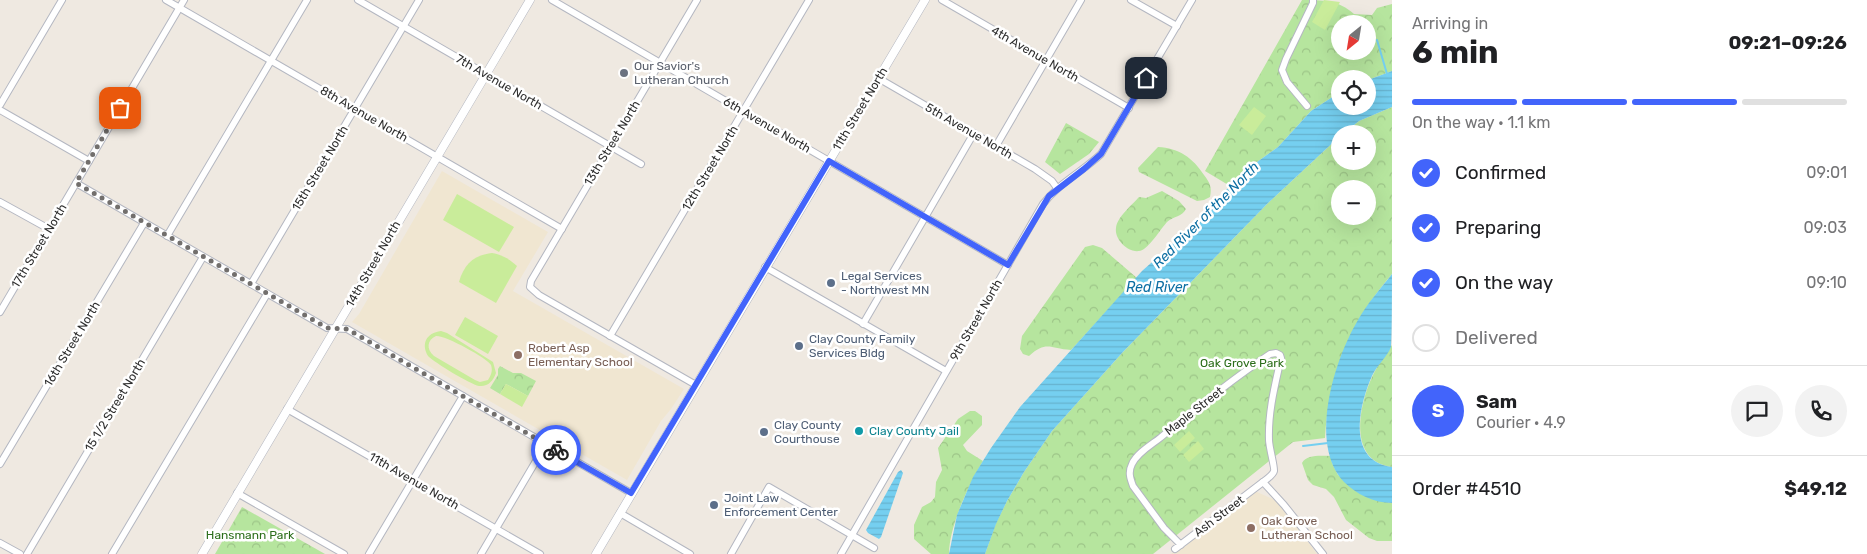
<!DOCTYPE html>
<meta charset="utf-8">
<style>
body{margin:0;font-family:Rubik,sans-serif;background:#f2f2f2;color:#202124;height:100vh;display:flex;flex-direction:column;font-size:19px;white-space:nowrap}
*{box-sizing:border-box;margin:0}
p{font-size:16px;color:#757577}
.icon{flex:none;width:28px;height:28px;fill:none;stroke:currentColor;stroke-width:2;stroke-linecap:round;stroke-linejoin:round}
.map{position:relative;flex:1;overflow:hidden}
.panel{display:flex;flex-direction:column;background:#fff;width:475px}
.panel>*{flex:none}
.needle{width:32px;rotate:210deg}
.fabs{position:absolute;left:1331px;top:15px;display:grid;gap:10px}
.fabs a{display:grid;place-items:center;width:45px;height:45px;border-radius:50%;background:#fff;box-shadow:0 5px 20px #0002;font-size:25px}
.pin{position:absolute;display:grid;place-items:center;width:42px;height:42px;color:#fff;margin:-21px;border-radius:10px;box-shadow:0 2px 8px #0006}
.courier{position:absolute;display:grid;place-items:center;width:50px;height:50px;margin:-25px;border:4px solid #4264fb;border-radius:50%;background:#fff;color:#222;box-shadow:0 1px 6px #0007}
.head em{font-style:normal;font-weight:700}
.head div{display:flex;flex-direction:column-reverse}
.head{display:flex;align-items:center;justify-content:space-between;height:85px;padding:0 20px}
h1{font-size:32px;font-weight:700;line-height:38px}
.bar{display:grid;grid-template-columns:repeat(4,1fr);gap:8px 5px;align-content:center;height:60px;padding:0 20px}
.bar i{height:6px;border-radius:4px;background:#e0e0e0}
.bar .on{background:#4264fb}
.bar p{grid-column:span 4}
.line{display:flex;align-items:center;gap:12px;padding:0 20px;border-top:1px solid #e0e0e0}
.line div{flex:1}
.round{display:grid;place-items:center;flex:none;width:52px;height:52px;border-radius:26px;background:#f2f2f2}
ol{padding:0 20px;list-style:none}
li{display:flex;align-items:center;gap:15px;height:55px}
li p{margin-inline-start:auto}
li .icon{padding:5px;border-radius:50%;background:#4264fb;color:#fff;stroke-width:4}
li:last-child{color:#757577}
li i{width:28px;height:28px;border:2px solid #e0e0e0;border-radius:50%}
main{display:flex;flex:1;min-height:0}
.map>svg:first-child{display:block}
.education{fill:#f0e6d1}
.forest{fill:url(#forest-crowns);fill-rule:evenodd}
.pitch{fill:#c9ec9a;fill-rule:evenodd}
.water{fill:url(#water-rules)}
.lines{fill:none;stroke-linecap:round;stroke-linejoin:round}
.stream{stroke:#75cff0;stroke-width:2}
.minor-casing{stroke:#b4b7c1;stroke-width:8}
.tertiary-casing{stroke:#b4b7c1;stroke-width:9}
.minor{stroke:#fff;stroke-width:6}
.tertiary{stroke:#fff;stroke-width:8}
.done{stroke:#726f6d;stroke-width:5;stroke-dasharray:0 9}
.route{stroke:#4264fb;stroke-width:6}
.worship-dot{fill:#6b7280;stroke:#fff;stroke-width:2}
.service-dot{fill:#5c6f8a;stroke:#fff;stroke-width:2}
.education-dot{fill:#8d6e63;stroke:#fff;stroke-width:2}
.culture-dot{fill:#0f9aa8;stroke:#fff;stroke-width:2}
.labels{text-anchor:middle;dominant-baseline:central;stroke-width:5;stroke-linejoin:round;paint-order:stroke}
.street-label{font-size:12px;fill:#2e2e2e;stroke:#fff}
.worship-label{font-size:12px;fill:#5b616d;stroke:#fff;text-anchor:start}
.service-label{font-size:12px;fill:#4e5e75;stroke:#fff;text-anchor:start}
.education-label{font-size:12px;fill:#785e54;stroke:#fff;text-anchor:start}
.park-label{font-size:12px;fill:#2c6e1b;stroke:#fff}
.culture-label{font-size:12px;fill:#0d838f;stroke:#fff;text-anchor:start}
.water-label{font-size:14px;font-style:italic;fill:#0d6fa3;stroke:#fff}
</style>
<main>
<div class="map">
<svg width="1392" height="554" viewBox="0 0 1392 554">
<defs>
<pattern id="forest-crowns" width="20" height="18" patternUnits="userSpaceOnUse" patternTransform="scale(1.25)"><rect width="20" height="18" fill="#b6e59e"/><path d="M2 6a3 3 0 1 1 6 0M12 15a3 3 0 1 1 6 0" fill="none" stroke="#9dc588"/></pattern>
<pattern id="water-rules" width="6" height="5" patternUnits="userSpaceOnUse" patternTransform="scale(1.25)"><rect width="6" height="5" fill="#75cff0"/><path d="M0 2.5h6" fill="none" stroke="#66b2ce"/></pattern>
</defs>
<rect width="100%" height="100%" fill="#efe9e1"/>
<g class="education">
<path d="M442,171L548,232L513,291L684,389L671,409L661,421L627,480L352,322L359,314Z"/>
<path d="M1255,491L1277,501L1317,554H1171Z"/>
</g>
<g class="forest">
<path d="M1302,0C1322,0 1339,0 1354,14L1372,15L1377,8L1392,4V71L1368,80V79H1340V92L1311,111L1278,147L1257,162L1230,186L1205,171ZM1340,24H1368V51H1340Z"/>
<path d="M1392,107V274C1350,323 1329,373 1325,438L1293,442L1153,554H985L996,523L1007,501L1024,472L1052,431L1122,353L1268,203L1340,136V161H1368V134H1343L1359,121ZM1340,189H1368V216H1340Z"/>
<path d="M1066,123L1099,142L1089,154L1060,174L1045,162Z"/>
<path d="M1158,147C1179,148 1193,158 1204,175C1210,183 1212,187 1210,197L1204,200L1197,201L1139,172L1138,168Z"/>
<path d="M1162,191L1179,201L1186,209C1182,217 1174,216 1167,222C1160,230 1153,242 1144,249C1132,257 1114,241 1116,228C1117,217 1132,205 1139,197L1146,198Z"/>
<path d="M1093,245L1102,248L1137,278L1071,350C1050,349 1047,340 1029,356L1023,354L1020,349L1022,336L1085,247Z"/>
<path d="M1392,345V467C1347,461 1359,404 1373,375C1378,364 1386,355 1392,345Z"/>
<path d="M500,366L513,373H521L536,381L528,396L506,384L500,394L490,388L498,375V369Z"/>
<path d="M970,411H975L982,416V425L963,445L967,451L983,461C969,484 949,527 949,554H931L914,539V525L922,507L931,502L935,497L936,482L942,470L938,448L958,419Z"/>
<path d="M1331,456L1332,463L1338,475L1389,503H1392V541H1377L1369,538L1346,520L1334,497L1326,489L1313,485L1308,480L1302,463C1307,454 1321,456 1331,456Z"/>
<path d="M242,507L325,554H215Z"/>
</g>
<g class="pitch">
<path d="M1324,0L1340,2L1325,30L1312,22Z"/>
<path d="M1254,107L1266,116L1252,135L1239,125Z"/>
<path d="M457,194L514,227L499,252L443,220Z"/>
<path d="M492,253C503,255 509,259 517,266L496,303L459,282C464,264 474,255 492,253Z"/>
<path d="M465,317L498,336L488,354L455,335Z"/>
<path d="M441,331L447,333L493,362L496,373C493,381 488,387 479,386C470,384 435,363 428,356C421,344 426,333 441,331ZM436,336C445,335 487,358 491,365C493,371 491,375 488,380L480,382L475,380L434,356C426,349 427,340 436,336Z"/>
<path d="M506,384L528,396L522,407L500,394Z"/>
<path d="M1189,431L1195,438L1180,452L1174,445Z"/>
<path d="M1198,441L1204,449L1189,462L1183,455Z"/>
</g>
<g class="water">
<path d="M1392,71V107L1359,121L1343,134H1340V136L1268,203L1122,353L1052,431L1024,472L1007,501L996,524L985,554H949L957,515L973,477L991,448L1020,407L1142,271L1186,232L1230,186L1257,162L1278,147L1311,111L1340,92V106H1368V80Z"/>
<path d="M1392,274C1392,287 1392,339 1391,347C1387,357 1377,365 1372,376C1359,405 1346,461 1392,467V503C1374,503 1356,494 1344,482C1308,444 1334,360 1358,320C1367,304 1380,289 1392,274Z"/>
<path d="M901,470L903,473L881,537L879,539L868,533L866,530L898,472Z"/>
</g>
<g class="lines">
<g class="stream">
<path d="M1377,40L1387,74"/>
<path d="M1303,446L1328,443"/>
</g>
<defs>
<g id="minor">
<path d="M166,0L562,229"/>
<path d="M358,0L641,164"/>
<path d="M552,0L1008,265"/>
<path d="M942,0L1129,108"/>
<path d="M1131,0L1177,26"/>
<path d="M878,78L1035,169L1052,181L1057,188"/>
<path d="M0,105L62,0"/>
<path d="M1307,106L1287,82L1282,70L1286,59L1313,3V0"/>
<path d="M0,110L89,161"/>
<path d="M996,146L1081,0"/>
<path d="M76,183L327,328L347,329L631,493"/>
<path d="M0,202L49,229"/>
<path d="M167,236L307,0"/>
<path d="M765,267L946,371"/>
<path d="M251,284L419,0"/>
<path d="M0,312L184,0"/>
<path d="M863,324L974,133"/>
<path d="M610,336L809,0"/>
<path d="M696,385L539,295L530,287L531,281L697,0"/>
<path d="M287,409L540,554"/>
<path d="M0,464L144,223"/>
<path d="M1263,482L1284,505L1323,554"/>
<path d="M237,493L344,554"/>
<path d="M620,513L690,554"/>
<path d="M0,543L20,554"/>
<path d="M1175,549L1263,482C1267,479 1273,475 1274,471C1275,468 1269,447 1269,440C1268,412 1275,385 1281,358L1280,355L1276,353L1270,354C1231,380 1195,409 1160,438C1151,445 1137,453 1132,464C1128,472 1130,478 1133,486L1164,528L1181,545"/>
<path d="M27,554L203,257"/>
<path d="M112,554L267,294"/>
<path d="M369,554L463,396"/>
<path d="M481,554L546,444"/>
<path d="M731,554L769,487L874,548"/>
<path d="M841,554L1043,204C1058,184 1082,172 1101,154L1192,0"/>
</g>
<g id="tertiary">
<path d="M202,554L530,0"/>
<path d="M596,554L925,0"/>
</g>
</defs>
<use href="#minor" class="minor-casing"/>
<use href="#tertiary" class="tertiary-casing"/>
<use href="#minor" class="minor"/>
<use href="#tertiary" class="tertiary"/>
</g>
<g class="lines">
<path class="done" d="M120,108L76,183L327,328L347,329L556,450"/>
<path class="route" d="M556,450L631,493L829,161L1008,265L1049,196L1084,169L1101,154L1146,78"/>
</g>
<circle class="worship-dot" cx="624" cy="73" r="5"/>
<g class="service-dot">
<circle cx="831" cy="283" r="5"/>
<circle cx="799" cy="346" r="5"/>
<circle cx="764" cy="432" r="5"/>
<circle cx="714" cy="505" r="5"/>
</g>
<g class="education-dot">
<circle cx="518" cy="355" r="5"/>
<circle cx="1251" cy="528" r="5"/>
</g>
<circle class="culture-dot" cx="859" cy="431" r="5"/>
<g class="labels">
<g class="street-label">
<text transform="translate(1035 54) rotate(30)">4th Avenue North</text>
<text transform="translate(499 82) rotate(30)">7th Avenue North</text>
<text transform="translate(860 109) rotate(-59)">11th Street North</text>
<text transform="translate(364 114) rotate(30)">8th Avenue North</text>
<text transform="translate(767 125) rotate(30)">6th Avenue North</text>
<text transform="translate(969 131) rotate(30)">5th Avenue North</text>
<text transform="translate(612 143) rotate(-59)">13th Street North</text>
<text transform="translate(320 168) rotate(-59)">15th Street North</text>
<text transform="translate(710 168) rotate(-59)">12th Street North</text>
<text transform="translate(39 246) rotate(-59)">17th Street North</text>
<text transform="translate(373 264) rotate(-60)">14th Street North</text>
<text transform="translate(976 320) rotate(-60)">9th Street North</text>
<text transform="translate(72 344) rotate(-59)">16th Street North</text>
<text transform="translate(115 405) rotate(-59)">15 1/2 Street North</text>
<text transform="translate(1194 411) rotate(-38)">Maple Street</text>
<text transform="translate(414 481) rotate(30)">11th Avenue North</text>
<text transform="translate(1219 516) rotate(-37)">Ash Street</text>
</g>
<g class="worship-label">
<text x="634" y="66">Our Savior's<tspan x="634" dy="14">Lutheran Church</tspan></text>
</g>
<g class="service-label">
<text x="841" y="276">Legal Services<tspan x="841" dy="14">- Northwest MN</tspan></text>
<text x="809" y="339">Clay County Family<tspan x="809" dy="14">Services Bldg</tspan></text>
<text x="774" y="425">Clay County<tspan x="774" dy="14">Courthouse</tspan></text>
<text x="724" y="498">Joint Law<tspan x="724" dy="14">Enforcement Center</tspan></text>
</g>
<g class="education-label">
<text x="528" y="348">Robert Asp<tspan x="528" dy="14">Elementary School</tspan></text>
<text x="1261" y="521">Oak Grove<tspan x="1261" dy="14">Lutheran School</tspan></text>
</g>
<g class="park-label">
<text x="1242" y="363">Oak Grove Park</text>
<text x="250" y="535">Hansmann Park</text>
</g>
<g class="culture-label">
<text x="869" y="431">Clay County Jail</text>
</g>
<g class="water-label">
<text transform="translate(1206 215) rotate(-45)">Red River of the North</text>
<text x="1157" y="287">Red River</text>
</g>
</g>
</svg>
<div class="fabs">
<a><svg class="needle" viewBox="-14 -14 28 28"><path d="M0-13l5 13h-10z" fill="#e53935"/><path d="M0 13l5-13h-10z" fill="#757577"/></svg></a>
<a><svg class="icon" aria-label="locate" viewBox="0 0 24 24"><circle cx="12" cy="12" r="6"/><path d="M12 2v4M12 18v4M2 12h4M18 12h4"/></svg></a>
<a>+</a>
<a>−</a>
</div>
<div class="pin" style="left:120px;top:108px;background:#ea580c"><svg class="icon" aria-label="bag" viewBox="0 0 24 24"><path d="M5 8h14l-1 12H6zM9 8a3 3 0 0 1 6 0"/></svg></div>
<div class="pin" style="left:1146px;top:78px;background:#1f2937"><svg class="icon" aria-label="home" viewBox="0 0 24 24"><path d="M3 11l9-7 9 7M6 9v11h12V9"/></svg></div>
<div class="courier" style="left:556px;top:450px"><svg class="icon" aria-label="bike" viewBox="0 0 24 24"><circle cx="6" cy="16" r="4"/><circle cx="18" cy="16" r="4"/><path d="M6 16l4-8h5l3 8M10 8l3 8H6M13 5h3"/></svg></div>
</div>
<section class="panel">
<div class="head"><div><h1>6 min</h1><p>Arriving in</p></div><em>09:21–09:26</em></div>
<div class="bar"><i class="on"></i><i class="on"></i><i class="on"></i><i></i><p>On the way · 1.1 km</p></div>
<ol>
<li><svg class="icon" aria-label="check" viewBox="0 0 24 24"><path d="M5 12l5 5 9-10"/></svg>Confirmed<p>09:01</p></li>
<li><svg class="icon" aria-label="check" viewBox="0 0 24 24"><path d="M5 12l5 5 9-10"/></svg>Preparing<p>09:03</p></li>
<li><svg class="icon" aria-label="check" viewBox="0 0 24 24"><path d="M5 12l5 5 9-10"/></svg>On the way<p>09:10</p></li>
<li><i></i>Delivered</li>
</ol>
<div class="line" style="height:90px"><b class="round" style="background:#4264fb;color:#fff">S</b><div><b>Sam</b><p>Courier · 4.9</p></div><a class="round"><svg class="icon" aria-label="chat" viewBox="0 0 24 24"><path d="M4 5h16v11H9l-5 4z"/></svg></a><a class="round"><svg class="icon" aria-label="phone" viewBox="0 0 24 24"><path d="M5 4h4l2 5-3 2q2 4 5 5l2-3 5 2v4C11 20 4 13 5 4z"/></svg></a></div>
<div class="line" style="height:65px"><div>Order #4510</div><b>$49.12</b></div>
</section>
</main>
